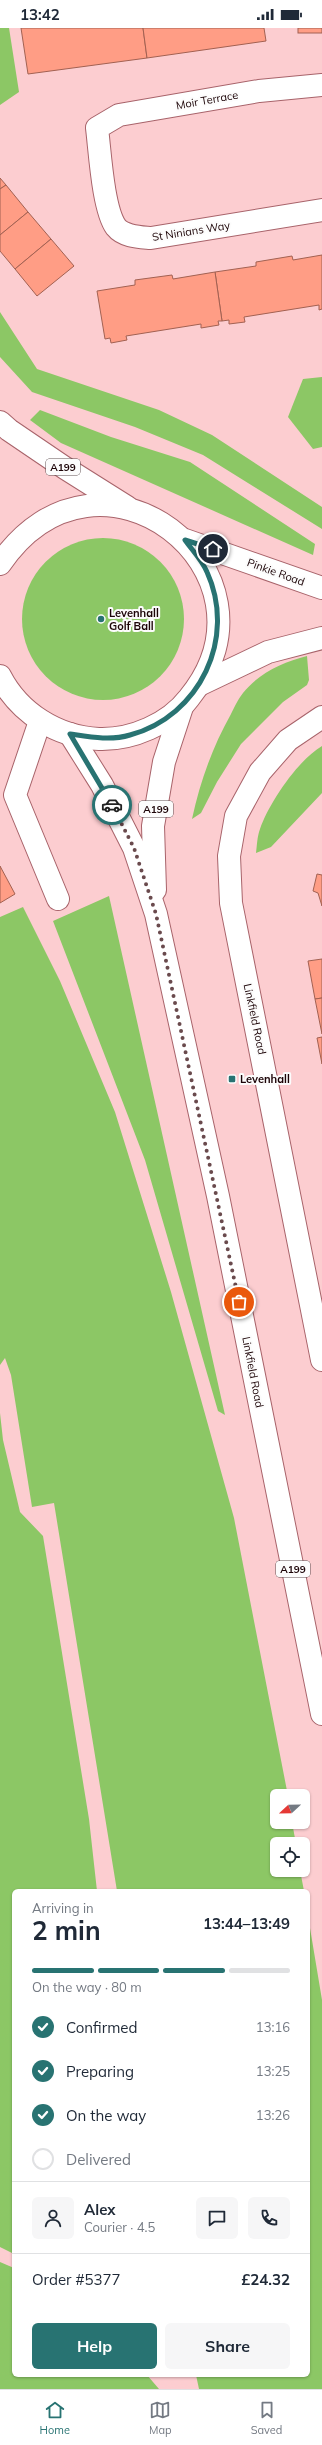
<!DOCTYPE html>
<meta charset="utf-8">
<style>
body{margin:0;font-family:Mulish,sans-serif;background:#f6f6f7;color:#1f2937;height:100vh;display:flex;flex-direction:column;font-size:15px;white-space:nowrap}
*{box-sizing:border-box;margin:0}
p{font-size:13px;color:#747a83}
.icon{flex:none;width:22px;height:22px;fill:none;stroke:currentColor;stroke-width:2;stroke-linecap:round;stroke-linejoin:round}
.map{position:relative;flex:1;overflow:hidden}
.drawer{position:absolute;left:12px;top:1861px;width:298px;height:488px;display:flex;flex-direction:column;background:#fff;border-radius:6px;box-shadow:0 1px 3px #0004}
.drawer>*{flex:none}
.needle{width:26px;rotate:248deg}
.buttons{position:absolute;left:270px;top:1761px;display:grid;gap:8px}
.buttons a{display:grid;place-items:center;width:40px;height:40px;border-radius:6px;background:#fff;box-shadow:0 1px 3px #0004;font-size:20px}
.pin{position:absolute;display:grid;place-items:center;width:34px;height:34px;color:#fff;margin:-17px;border:2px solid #fff;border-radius:50%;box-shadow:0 1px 4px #0007}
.courier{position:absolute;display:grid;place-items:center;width:40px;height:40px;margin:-20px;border:3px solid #287372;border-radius:50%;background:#fff;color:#222;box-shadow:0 1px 5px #0007}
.head em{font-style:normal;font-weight:700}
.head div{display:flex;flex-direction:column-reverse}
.head{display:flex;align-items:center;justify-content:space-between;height:68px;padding:0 20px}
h1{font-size:26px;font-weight:700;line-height:30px}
.bar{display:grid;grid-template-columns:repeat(4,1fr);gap:6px 4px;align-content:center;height:48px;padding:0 20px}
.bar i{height:5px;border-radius:3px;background:#e0e1e3}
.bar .active{background:#287372}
.bar p{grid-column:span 4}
.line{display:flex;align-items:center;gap:10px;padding:0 20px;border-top:1px solid #e0e1e3}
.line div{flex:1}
.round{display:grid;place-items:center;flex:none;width:42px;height:42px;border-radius:6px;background:#f6f6f7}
ol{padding:0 20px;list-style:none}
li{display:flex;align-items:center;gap:12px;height:44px}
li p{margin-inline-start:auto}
li .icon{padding:4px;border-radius:50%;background:#287372;color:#fff;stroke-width:4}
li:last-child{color:#747a83}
li i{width:22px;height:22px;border:2px solid #e0e1e3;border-radius:50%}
.primary-button{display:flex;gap:8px;margin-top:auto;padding:8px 20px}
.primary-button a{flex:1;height:46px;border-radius:6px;background:#287372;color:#fff;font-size:16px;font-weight:700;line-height:46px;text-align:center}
.primary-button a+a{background:#f6f6f7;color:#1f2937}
.status{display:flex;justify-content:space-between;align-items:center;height:28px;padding:0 20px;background:#fff;direction:ltr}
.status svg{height:11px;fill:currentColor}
.dock{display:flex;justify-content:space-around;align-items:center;height:56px;border-top:1px solid #e0e1e3;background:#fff;font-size:11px;color:#747a83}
.dock a{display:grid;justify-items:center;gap:2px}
.dock .active{color:#287372}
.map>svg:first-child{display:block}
.green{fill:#8cc765}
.building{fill:#ff9d85;stroke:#a26152}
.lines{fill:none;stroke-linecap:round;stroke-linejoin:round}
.minor-casing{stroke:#a8636a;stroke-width:24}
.major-casing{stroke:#a8636a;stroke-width:24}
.minor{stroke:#fff;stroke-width:22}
.major{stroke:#fff;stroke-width:22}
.done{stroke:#6a4a4d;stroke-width:4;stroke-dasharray:0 7.2}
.route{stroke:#287372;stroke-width:5}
.poi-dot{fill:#287372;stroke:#fcfcfc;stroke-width:1.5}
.labels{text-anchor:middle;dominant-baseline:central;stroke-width:4;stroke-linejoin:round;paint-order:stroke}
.shield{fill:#fcfcfc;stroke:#5f4e50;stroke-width:1}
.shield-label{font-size:10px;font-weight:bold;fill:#1c0407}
.street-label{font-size:11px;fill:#1c0407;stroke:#fcfcfc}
.poi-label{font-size:11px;font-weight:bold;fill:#1c0407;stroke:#fcfcfc;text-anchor:start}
</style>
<div class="status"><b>13:42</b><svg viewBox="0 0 49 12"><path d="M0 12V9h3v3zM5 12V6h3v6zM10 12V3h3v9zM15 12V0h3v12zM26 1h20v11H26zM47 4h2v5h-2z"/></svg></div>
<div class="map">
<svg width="322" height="2361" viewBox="0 0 322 2361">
<rect width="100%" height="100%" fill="#fccdd0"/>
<g class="green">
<path d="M0,0H9L19,64L0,77Z"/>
<path d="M0,284L37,341L159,382L212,407L322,479V501L203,427L135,399L32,364L0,329Z"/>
<path d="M322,349V419L313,421L288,389L303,351Z"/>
<path d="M40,382L111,409L190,434L315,516L313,527L61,415L30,392Z"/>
<circle cx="103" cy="591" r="81"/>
<path d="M307,628L309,652L307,657L283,674L241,716L217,754L201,785L192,791C200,754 212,720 231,686C234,680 238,671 243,665C259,645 283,634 307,628Z"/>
<path d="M322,718V765L271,819L256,825C257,818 257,809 260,801C269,775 298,732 322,718Z"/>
<path d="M109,868L225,1387L218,1383L145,1132L53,893Z"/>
<path d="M23,879L60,953L115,1084L171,1264L234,1490L288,1768H277V1794H292L296,1816H277V1842H300L304,1863H117L54,1475L32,1479L11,1347L5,1330L0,1337V889Z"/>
<path d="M0,1385L3,1412L20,1484L43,1508L89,1791L97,1863H14V2226L0,2219Z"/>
<path d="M308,1888L322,1972V2361H199L196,2347H308Z"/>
<path d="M0,2234L14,2240V2347H147L159,2361H0Z"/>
</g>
<g class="building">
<path d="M21,0H143L147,30L28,46Z"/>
<path d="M143,0H264L266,13L147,30Z"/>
<rect x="298" y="0" width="24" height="5"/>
<path d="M0,150L6,157L0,161Z"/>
<path d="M6,157L28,184L0,207V161Z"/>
<path d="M28,184L51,211L15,241L0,223V207Z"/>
<path d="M51,211L74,238L37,268L15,241Z"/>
<path d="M322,227V281L319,282V277L244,289L245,294L229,296V292L222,293L215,244L256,238V234L292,228L293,232Z"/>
<path d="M215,244L222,293H218L219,297L201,300V296L126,308L127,312L111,315L110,310L105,311L97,263L135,257V252L172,247L173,251Z"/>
<path d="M0,838L15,866L0,875Z"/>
<path d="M317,846L322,847V878L318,865L313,863Z"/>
<path d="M322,931V970L315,971L308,933Z"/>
<path d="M322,970V1006L315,971Z"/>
<path d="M322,1009V1036L317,1010Z"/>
</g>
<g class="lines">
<defs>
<g id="minor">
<path d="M322,57L259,63L119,87L97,100C100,124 103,181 116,199C124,209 140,209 151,210L322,182"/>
<path d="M322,689L288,712L260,744L236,788L229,828L231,875L322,1332"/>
<path d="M40,693L15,767L58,871"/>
</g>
<g id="major">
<path d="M0,394L9,402L65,440L127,479"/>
<path d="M185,512L322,560"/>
<path d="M0,536C99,391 292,544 189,670C169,696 132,712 99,711C57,709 19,685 0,648"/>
<path d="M201,656L268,624L322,610"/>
<path d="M70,706L102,757L134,820L156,886L218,1168L322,1686"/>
<path d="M155,862L153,798L164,734L182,679"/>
</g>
</defs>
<use href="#minor" class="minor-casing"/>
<use href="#major" class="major-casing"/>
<use href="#minor" class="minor"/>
<use href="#major" class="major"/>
</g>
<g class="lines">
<path class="done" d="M112,777L134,820L156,886L239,1274"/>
<path class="route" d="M112,777L70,706C90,709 110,713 130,707C200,688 237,610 207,544C202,532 192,522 185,512L213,521"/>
</g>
<g class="poi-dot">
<circle cx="101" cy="591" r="4"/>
<rect x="228" y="1047" width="8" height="8" rx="2"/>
</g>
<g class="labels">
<g class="shield">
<rect x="46" y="431" width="34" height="16" rx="3"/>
<rect x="139" y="773" width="34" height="16" rx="3"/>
<rect x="276" y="1533" width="34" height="16" rx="3"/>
</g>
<g class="shield-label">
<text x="63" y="439">A199</text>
<text x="156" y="781">A199</text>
<text x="293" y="1541">A199</text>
</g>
<g class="street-label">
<text transform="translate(207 72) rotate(-10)">Moir Terrace</text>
<text transform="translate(191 203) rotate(-9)">St Ninians Way</text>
<text transform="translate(276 544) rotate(20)">Pinkie Road</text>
<text transform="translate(255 991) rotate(78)">Linkfield Road</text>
<text transform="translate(253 1344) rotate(79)">Linkfield Road</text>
</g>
<g class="poi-label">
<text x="109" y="585">Levenhall<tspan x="109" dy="13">Golf Ball</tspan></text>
<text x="240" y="1051">Levenhall</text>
</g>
</g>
</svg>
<div class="buttons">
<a><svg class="needle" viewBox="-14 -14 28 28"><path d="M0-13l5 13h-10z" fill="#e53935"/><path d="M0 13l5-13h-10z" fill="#747a83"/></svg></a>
<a><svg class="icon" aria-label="locate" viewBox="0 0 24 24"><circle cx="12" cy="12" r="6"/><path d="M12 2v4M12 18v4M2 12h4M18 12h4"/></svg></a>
</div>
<div class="pin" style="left:239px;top:1274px;background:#ea580c"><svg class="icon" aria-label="bag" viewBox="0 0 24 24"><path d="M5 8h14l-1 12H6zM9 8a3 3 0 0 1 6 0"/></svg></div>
<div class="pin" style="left:213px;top:521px;background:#1f2937"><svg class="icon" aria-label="home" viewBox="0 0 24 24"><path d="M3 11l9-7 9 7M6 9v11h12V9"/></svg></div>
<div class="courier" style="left:112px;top:777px"><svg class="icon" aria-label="car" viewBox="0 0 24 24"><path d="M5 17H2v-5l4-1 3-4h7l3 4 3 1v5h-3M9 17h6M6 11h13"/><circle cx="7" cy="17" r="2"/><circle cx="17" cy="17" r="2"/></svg></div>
<section class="drawer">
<div class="head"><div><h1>2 min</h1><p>Arriving in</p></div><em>13:44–13:49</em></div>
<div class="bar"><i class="active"></i><i class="active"></i><i class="active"></i><i></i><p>On the way · 80 m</p></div>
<ol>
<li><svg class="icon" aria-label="check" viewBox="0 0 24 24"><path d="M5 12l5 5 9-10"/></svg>Confirmed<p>13:16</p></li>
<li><svg class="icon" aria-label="check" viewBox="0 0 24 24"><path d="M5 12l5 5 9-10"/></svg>Preparing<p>13:25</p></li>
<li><svg class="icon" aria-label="check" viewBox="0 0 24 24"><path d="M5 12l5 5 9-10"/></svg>On the way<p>13:26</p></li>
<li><i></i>Delivered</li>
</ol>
<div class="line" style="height:72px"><a class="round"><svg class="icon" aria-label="person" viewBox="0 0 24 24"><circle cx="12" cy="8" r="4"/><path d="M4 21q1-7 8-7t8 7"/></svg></a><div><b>Alex</b><p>Courier · 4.5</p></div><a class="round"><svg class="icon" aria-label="chat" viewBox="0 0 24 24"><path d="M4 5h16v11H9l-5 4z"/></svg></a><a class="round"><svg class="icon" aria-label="phone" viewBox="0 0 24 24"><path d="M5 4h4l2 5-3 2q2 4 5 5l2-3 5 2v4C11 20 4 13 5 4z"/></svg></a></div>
<div class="line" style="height:52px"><div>Order #5377</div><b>£24.32</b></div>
<div class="primary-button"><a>Help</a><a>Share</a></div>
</section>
</div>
<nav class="dock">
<a class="active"><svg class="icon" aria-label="home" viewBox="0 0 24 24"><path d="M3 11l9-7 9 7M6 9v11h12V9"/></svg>Home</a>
<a><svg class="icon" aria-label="map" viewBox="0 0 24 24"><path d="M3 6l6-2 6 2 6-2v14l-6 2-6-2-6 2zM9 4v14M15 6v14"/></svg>Map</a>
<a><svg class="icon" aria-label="saved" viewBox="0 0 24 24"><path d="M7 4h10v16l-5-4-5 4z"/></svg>Saved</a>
</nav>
